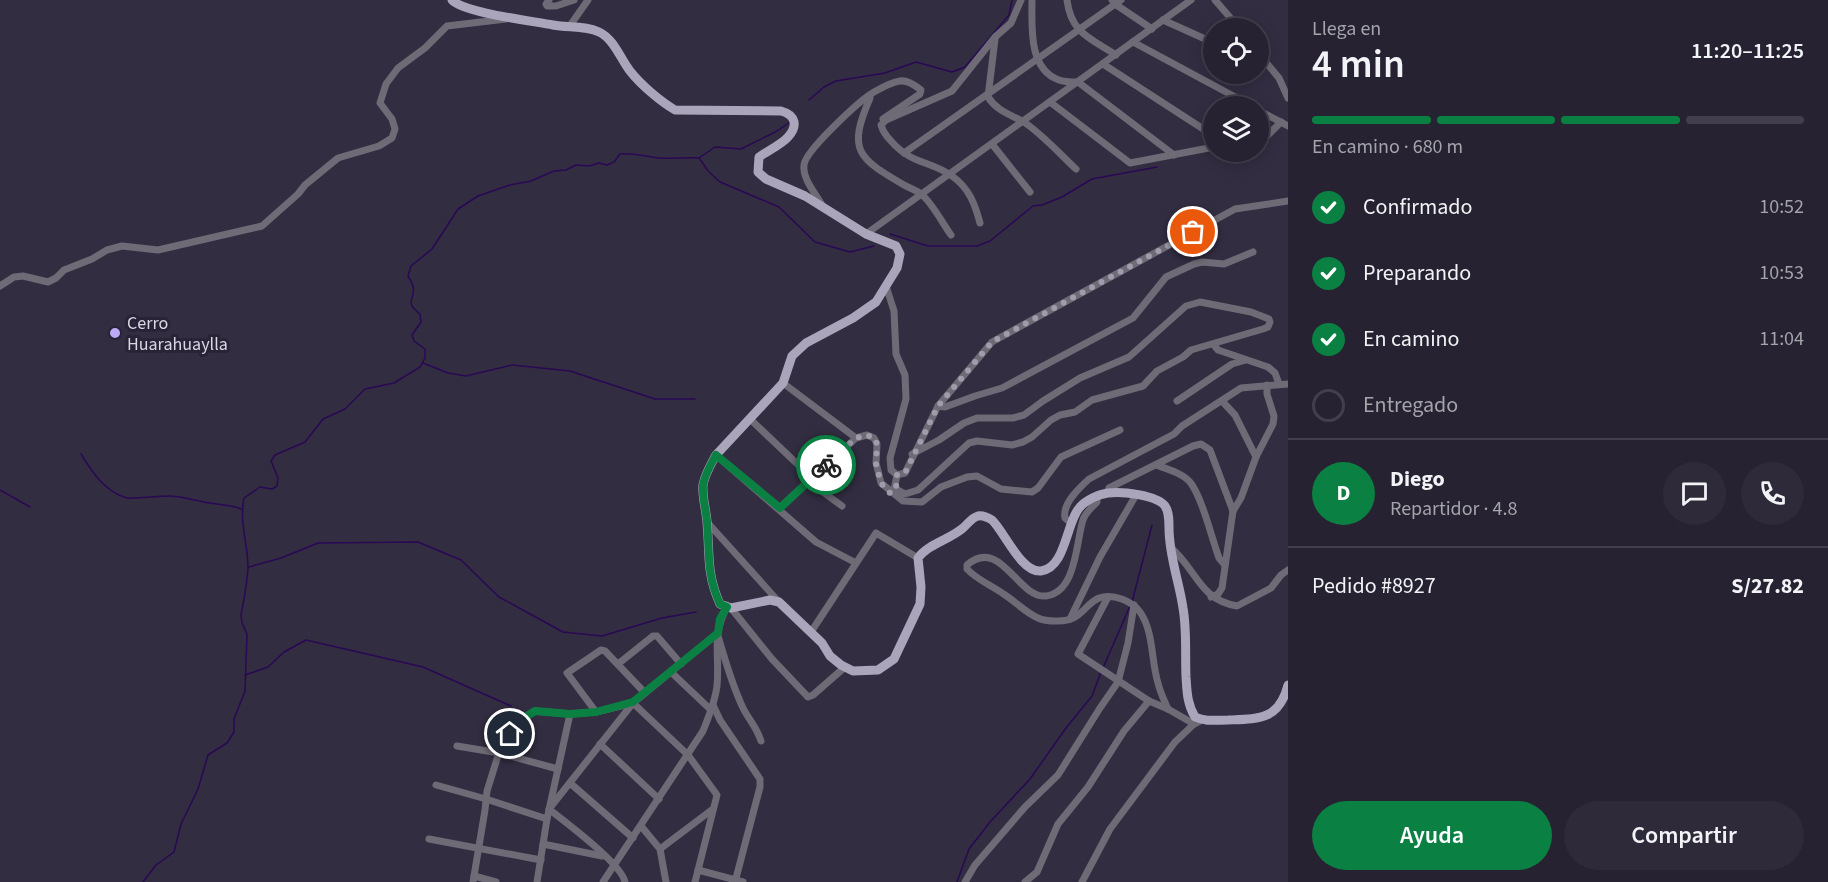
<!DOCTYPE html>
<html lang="es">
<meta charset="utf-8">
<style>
body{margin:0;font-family:"Source Sans 3",sans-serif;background:#2e2a39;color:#f1f3f6;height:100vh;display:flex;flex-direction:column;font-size:22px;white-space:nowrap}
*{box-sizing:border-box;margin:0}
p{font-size:20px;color:#a4a4ab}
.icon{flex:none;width:33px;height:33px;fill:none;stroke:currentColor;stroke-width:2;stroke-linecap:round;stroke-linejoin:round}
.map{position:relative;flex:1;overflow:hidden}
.panel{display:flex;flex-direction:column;background:#262231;width:540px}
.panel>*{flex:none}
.controls{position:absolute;left:1203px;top:18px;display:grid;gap:12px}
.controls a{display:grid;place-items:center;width:66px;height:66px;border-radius:50%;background:#262231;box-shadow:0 3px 15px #0003,0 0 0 2px #423f4d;font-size:30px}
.pin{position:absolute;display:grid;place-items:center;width:51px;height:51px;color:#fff;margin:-26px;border:3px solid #fff;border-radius:50%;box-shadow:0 2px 6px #0007}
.courier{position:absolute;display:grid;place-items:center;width:60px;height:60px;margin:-30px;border:4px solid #0b8043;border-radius:50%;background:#fff;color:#222;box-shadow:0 2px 8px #0007}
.summary em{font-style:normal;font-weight:600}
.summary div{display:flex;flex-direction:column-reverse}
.summary{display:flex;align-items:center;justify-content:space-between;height:102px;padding:0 24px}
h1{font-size:39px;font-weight:600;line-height:45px}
.bar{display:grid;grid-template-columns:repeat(4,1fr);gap:9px 6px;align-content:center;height:72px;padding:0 24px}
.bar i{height:8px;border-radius:4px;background:#423f4d}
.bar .selected{background:#0b8043}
.bar p{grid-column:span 4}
.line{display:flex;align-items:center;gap:15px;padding:0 24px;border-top:2px solid #423f4d}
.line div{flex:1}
.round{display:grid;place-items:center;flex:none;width:63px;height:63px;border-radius:32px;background:#2e2a39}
ol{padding:0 24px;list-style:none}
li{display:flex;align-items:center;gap:18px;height:66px}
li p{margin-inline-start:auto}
li .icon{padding:6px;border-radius:50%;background:#0b8043;color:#fff;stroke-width:4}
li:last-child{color:#a4a4ab}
li i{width:33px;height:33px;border:3px solid #423f4d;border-radius:50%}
.cta{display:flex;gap:12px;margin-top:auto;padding:12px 24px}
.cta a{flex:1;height:69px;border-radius:36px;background:#0b8043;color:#fff;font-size:24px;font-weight:600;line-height:69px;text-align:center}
.cta a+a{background:#2e2a39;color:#f1f3f6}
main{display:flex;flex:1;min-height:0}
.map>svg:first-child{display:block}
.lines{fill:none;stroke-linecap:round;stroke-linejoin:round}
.stream{stroke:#290854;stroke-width:1.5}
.minor{stroke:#6e6b76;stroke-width:7}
.major{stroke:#aaa5bb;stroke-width:9}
.done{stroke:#9f9cab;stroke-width:6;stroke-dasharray:0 10.8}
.route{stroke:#0b8043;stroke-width:8}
.poi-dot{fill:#bda9f5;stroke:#282337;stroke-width:2}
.labels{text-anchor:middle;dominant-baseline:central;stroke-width:6;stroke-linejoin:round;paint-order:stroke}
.poi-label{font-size:18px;fill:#d9d7e4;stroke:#282337;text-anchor:start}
</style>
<main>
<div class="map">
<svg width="1288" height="882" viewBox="0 0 1288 882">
<rect width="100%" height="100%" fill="#322d41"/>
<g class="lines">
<g class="stream">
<path d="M809,100L824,87L836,81L885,73L916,62L952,72L965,67L1009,15L1012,0"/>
<path d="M700,159L708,171L720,182L779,207L815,242L850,252L874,246"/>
<path d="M890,234L928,246H977L990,241L1033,206L1042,205L1062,197L1092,179L1157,167"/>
<path d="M423,363L448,373L466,376L512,365L570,371L655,399H695"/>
<path d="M81,454C92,472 105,492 127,498C133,499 159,496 168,496C180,496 189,499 200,501C214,505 228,504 241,509"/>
<path d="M0,490L30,507"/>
<path d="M249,567L281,558L318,543L418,542L461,560L499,597L563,632L602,636L662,618L696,612"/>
<path d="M1132,602L1152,525"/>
<path d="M1103,668L1130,606"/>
<path d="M245,675L268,667L284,652L306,640L423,667L511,706"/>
<path d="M143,882L156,865L174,852L181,824L198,789L208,755L227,743L234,732V719L245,691L247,634L242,623L241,615C244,600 247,584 248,568C248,544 239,522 244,498L260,487L272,489L277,486L278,478L271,461L275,455L305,442L323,419L345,409L365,389L394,383L420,367L425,358V349L414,341L412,335L421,322L420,314C403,301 416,301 413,286C412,283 410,279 408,276L411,266L432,249L458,209L478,196L510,185L531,181L554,171L566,170L576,165L589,166L599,163L607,165L614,162L620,154C632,152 646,157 659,158C672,159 685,157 699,158L715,147L741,149L777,131L790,122"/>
<path d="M957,882L969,849L990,822L1030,779L1066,728L1092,696L1101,672"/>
</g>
<g class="minor">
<path d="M549,0L546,4L547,6H556L574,0"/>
<path d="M1032,0C1032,26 1028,69 1059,80C1064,82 1072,82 1078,82L1174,155"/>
<path d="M1067,0C1071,33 1090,38 1116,55"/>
<path d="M1112,0L1115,4L1152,29"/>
<path d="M1215,0L1239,28"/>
<path d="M1163,20L1214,43"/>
<path d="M569,27L588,0"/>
<path d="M995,39L988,97C997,111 1009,114 1022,121C1038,130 1062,156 1076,169"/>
<path d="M1133,42L1252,106"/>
<path d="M1258,53L1279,78L1288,98"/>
<path d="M1103,64L1214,136"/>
<path d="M870,98C847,151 858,158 904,185C909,188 916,190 921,194C931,201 943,224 951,235"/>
<path d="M1050,102L1130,163L1214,147"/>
<path d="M1258,110L1288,126"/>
<path d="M1258,138L1266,137L1281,122"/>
<path d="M992,144L1030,192"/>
<path d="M904,153L1121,0"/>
<path d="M823,207C817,195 802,179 804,165C805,151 860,100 874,92C881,88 892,82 900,81C907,80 916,86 921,90L920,94L883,119"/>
<path d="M980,223C975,204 969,188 952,176C930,160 912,165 891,141C886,136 883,132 881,125L886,120L952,91L995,37L1011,23L1021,0"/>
<path d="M866,234L1191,0"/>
<path d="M0,286L14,277L23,276L48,282L56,278L64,270L92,259L107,250L122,246L158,250L262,226L298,194L305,185L338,158L379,146L392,138L395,129L392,119L380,103L386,84L398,68L425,48L447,26L506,19"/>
<path d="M886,286L894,311L896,354L905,375L906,399L890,458L891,470L897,475L894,490"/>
<path d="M1214,345L1218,350L1268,367L1275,373L1279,384"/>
<path d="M783,383L856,438"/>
<path d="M1177,401L1232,364L1246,360"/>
<path d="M1222,401L1235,415L1256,457"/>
<path d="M938,406L945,407L975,396L1002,388L1133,318L1166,277L1194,264L1202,262L1224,264L1253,252"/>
<path d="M750,419L812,478"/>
<path d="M716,455L816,542L856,563"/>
<path d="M1156,465C1167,469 1182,473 1190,482C1202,497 1212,539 1219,558L1224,564"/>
<path d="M897,475L905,473L938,406L992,342L1235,209L1288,201"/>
<path d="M808,481L842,506"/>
<path d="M896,489L905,494L918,490L969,443L977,441L1012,445L1023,442L1032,437L1051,420L1060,415L1075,412L1092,400L1143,386L1157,371L1183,357L1191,350L1263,329L1268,327L1270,322L1269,319L1251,312L1200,302L1186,306L1129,357L1080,378L1043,401L1024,415L1013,418H977L964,423L939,440L912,454"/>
<path d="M1107,493L1109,488L1193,446L1201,444L1210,450L1233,511"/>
<path d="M1097,497V502C1092,507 1085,513 1083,520C1076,541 1077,592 1046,596C1018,599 1001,536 967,565V569C977,580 993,586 1005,595C1016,602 1026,613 1038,618C1044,621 1051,621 1056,621C1082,622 1083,605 1099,598C1113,593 1132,601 1140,612C1154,632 1151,661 1158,683C1160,692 1164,700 1168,709"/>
<path d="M780,508L856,438L867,435L874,438L877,444L876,463L881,483L903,501L922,502L941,487L967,477L977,476L1001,489L1032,492L1038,488L1061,457L1120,430"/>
<path d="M707,522L779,602"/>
<path d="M1071,523L1065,518C1062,504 1079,488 1089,479L1174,434L1182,426L1241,388L1288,384"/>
<path d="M1170,547C1197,569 1198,599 1237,606L1271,588L1281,575L1288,570"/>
<path d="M1108,597L1078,654L1149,701L1168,709L1194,724"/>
<path d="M1211,597L1218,594L1222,588L1233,511L1241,498L1256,457L1273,424L1274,416L1267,394V385"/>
<path d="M731,608L772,659L808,697L813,695L845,667"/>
<path d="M1070,619L1100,557L1136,495"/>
<path d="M811,632L876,533L918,558"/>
<path d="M718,636C725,660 732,685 743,708C749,720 756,726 761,741"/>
<path d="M618,664L653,636H657L681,664"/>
<path d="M671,672L711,710"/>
<path d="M713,705L720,720L760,779V787L735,882"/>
<path d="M596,712L567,673L601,650L605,651L645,693"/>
<path d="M600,744L659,799"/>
<path d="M457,746L499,753L558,769"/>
<path d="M570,783L633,838"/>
<path d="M436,785L486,799L547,819"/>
<path d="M641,826L660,849L666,882"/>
<path d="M429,839L541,860"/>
<path d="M543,844L602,856"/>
<path d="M660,849L713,809"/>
<path d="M698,870L743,882"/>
<path d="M474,876L496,882"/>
<path d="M473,882L485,810L487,791L501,746L519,721L535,711L570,714L596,712L633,703L718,633"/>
<path d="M537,882L547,819L570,714"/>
<path d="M603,882L703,731C709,716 715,702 717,686C720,655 711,636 727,607"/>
<path d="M625,882C621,863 566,823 549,809L633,703L688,755L717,795L695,882"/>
<path d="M965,882L975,865L1025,807L1058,775L1100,708L1118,682L1128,643L1134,605"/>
<path d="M1025,882L1037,872L1058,824L1088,787L1124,731L1149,701"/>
<path d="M1082,882L1110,829L1175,742L1194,724L1202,720"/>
</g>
<path class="major" d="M452,0C464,13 533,21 553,25C568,28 585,25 599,32C614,39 620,58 630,71C641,85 660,101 675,110L781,111C796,115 798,126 788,137C781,145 767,151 759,157L758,172L766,179L805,196L866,234L896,246L900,254L897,268L876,302L853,318L806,343L792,356L783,383L716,455C711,464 705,474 703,485C702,497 706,509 707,522C710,554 706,573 720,604L731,608L770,600L779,602L822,643L830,656L841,665L853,671L878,670L894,659L920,604L921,587L918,558C928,544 949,540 963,528C968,524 971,518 978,516C983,515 987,517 992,520C1004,531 1021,573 1041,571C1066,568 1066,522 1080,507C1086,500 1099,494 1108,493C1121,491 1157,495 1165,506C1169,512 1169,520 1169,528C1169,556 1179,581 1183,608C1187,630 1185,655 1186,677C1187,691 1187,704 1195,717C1206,722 1216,720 1228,720C1259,719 1279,720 1288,685"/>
</g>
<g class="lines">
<path class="done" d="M826,465L856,438L867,435L874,438L877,444L876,464L881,483L890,493L896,489L897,475L905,473L938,406L992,342L1193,232"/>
<path class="route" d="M510,734L519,721L535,711L570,714L596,712L633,702L718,633L720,619L727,607L720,604C706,573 710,554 707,522C706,509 702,497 703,485C705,474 711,464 716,455L780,508L826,465"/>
</g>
<circle class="poi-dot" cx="115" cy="333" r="6"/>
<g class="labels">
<g class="poi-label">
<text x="127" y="323">Cerro<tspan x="127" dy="21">Huarahuaylla</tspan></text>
</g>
</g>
</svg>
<div class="controls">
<a><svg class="icon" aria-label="locate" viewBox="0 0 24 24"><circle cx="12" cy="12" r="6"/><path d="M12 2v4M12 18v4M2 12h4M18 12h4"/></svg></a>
<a><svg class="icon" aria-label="layers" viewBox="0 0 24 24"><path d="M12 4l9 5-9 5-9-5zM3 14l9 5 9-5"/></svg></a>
</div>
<div class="pin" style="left:1193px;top:232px;background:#ea580c"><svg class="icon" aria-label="bag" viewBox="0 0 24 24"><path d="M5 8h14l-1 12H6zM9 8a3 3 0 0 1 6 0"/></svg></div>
<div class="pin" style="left:510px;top:734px;background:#1f2937"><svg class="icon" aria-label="home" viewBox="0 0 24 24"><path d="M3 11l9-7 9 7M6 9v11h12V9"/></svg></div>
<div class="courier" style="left:826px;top:465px"><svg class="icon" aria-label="bike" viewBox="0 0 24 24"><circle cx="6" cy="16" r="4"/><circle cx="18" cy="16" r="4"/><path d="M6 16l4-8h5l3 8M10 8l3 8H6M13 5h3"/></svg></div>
</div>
<section class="panel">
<div class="summary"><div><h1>4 min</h1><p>Llega en</p></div><em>11:20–11:25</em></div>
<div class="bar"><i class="selected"></i><i class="selected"></i><i class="selected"></i><i></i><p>En camino · 680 m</p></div>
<ol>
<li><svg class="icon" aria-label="check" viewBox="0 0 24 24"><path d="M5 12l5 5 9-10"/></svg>Confirmado<p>10:52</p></li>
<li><svg class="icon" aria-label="check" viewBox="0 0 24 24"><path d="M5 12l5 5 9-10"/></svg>Preparando<p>10:53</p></li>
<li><svg class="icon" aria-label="check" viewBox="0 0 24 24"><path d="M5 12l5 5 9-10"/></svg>En camino<p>11:04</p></li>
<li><i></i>Entregado</li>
</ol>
<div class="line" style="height:108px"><b class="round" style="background:#0b8043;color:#fff">D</b><div><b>Diego</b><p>Repartidor · 4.8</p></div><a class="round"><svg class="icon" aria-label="chat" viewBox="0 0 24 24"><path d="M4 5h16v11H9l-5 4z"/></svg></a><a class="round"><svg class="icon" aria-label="phone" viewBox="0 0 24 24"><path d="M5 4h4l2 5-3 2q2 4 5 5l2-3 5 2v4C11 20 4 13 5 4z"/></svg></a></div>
<div class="line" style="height:78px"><div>Pedido #8927</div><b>S/27.82</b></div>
<div class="cta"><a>Ayuda</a><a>Compartir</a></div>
</section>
</main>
